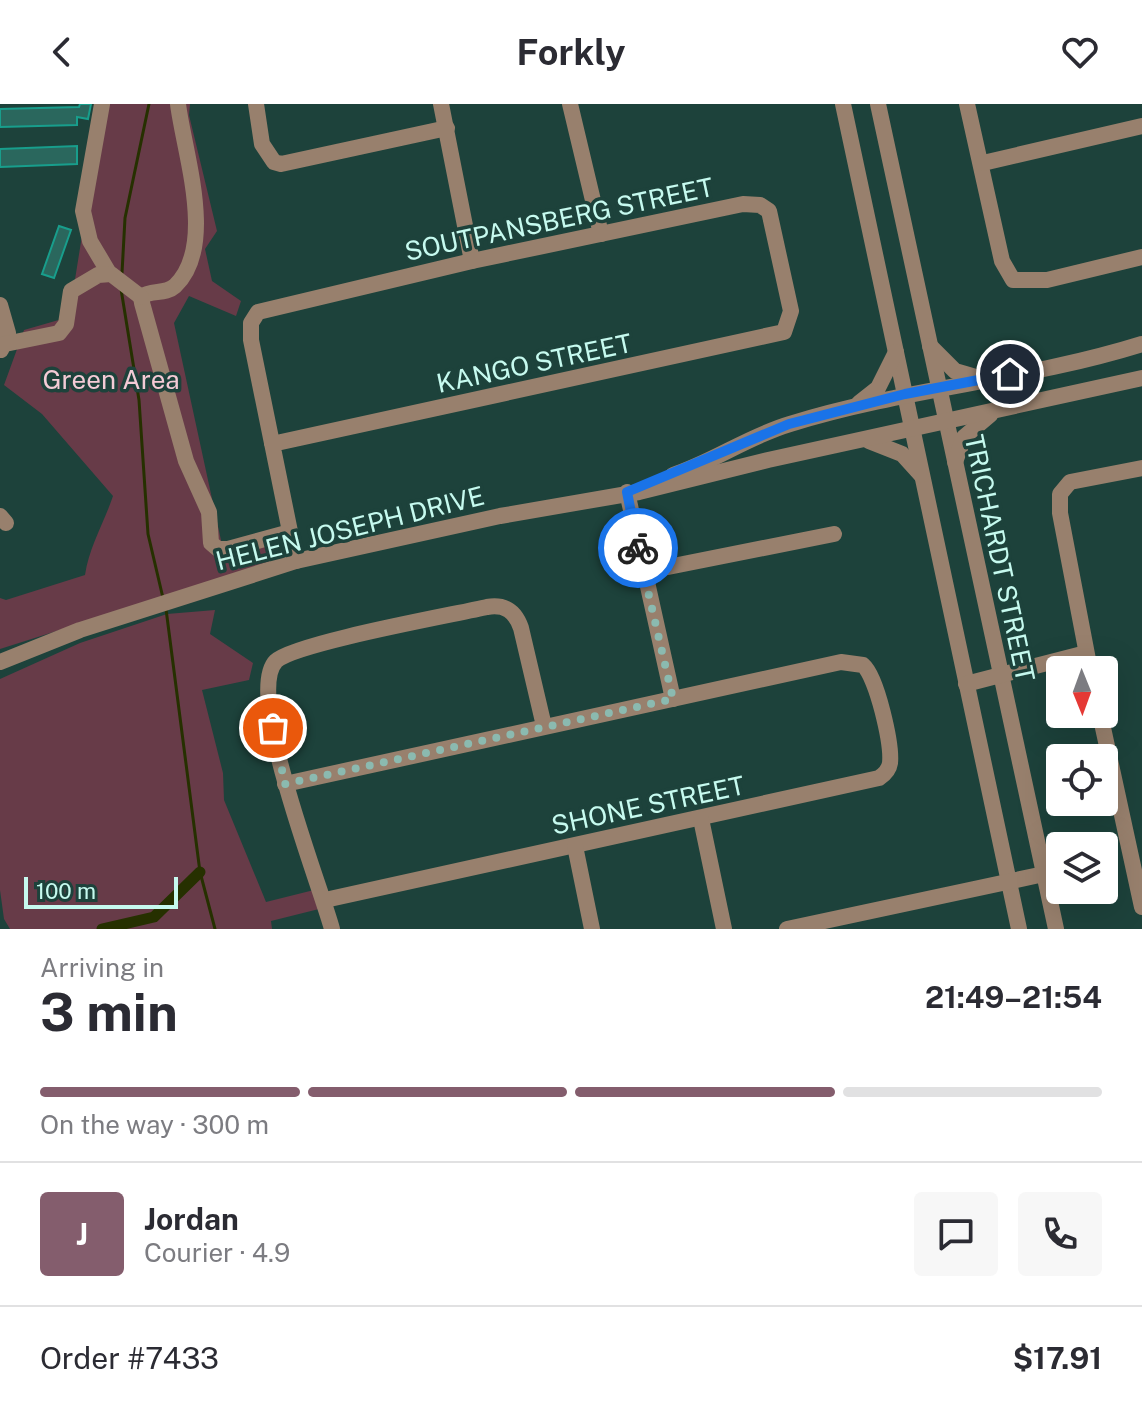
<!DOCTYPE html>
<meta charset="utf-8">
<style>
body{margin:0;font-family:"Public Sans",sans-serif;background:#f7f7f7;color:#2b2b33;height:100vh;display:flex;flex-direction:column;font-size:30px;white-space:nowrap}
*{box-sizing:border-box;margin:0}
p{font-size:26px;color:#7c7c81}
.icon{flex:none;width:44px;height:44px;fill:none;stroke:currentColor;stroke-width:2;stroke-linecap:round;stroke-linejoin:round}
.map{position:relative;height:825px;overflow:hidden}
.drawer{display:flex;flex-direction:column;background:#fff;flex:1}
.drawer>*{flex:none}
.needle{width:52px;rotate:179deg}
.buttons{position:absolute;left:1046px;top:552px;display:grid;gap:16px}
.buttons a{display:grid;place-items:center;width:72px;height:72px;border-radius:8px;background:#fff;box-shadow:0 8px 32px #0002;font-size:40px}
.scale{position:absolute;left:24px;bottom:20px;width:154px;box-sizing:border-box;padding-left:8px;border:4px solid #c6faef;border-top:0;font-size:22px;line-height:28px;white-space:nowrap;color:#c6faef;-webkit-text-stroke:6px #1d423b;paint-order:stroke}
.pin{position:absolute;display:grid;place-items:center;width:68px;height:68px;color:#fff;margin:-34px;border:4px solid #fff;border-radius:50%;box-shadow:0 2px 8px #0007}
.courier{position:absolute;display:grid;place-items:center;width:80px;height:80px;margin:-40px;border:6px solid #1a73e8;border-radius:50%;background:#fff;color:#222;box-shadow:0 2px 10px #0007}
.head em{font-style:normal;font-weight:700}
.head div{display:flex;flex-direction:column-reverse}
.head{display:flex;align-items:center;justify-content:space-between;height:136px;padding:0 40px}
h1{font-size:52px;font-weight:700;line-height:60px}
.bar{display:grid;grid-template-columns:repeat(4,1fr);gap:12px 8px;align-content:center;height:96px;padding:0 40px}
.bar i{height:10px;border-radius:6px;background:#e1e1e2}
.bar .on{background:#845d6d}
.bar p{grid-column:span 4}
.line{display:flex;align-items:center;gap:20px;padding:0 40px;border-top:2px solid #e1e1e2}
.line div{flex:1}
.round{display:grid;place-items:center;flex:none;width:84px;height:84px;border-radius:8px;background:#f7f7f7}
header{display:flex;justify-content:space-between;align-items:center;height:104px;padding:0 40px;background:#fff;font-size:36px;font-weight:700}
.map>svg:first-child{display:block}
.green{fill:#673b48}
.lines{fill:none;stroke-linecap:round;stroke-linejoin:round}
.stream{stroke:#263000;stroke-width:3}
.canal{stroke:#263000;stroke-width:11}
.building{fill:#2a675d;stroke:#189e8c;stroke-width:2}
.minor{stroke:#98806d;stroke-width:16}
.done{stroke:#8bbab0;stroke-width:8;stroke-dasharray:0 14.4}
.route{stroke:#1a73e8;stroke-width:10}
.labels{text-anchor:middle;dominant-baseline:central;stroke-width:7;stroke-linejoin:round;paint-order:stroke}
.street-label{font-size:26px;fill:#c6faef;stroke:#1d423b}
.park-label{font-size:26px;fill:#f4cbd6;stroke:#1d423b}
</style>
<header><svg class="icon" aria-label="back" viewBox="0 0 24 24"><path d="M15 5l-7 7 7 7"/></svg>Forkly<svg class="icon" aria-label="heart" viewBox="0 0 24 24"><path d="M12 20l-8-8c-3-5 5-10 8-4 3-6 11-1 8 4z"/></svg></header>
<div class="map">
<svg width="1142" height="825" viewBox="0 0 1142 825">
<rect width="100%" height="100%" fill="#1d423b"/>
<g class="green">
<path d="M103,0H190L189,11L217,127L205,145L212,177L241,197L236,212L189,192L174,219L224,450L285,436L277,457L0,545V494L6,496L85,471C89,443 104,419 113,392L42,310L4,281L24,226L69,213Z"/>
<path d="M215,506L210,530L253,559L249,576L202,586L223,669L224,696L266,798L314,786L323,804L271,817L272,825H10L4,815L0,786V575L80,539L167,510Z"/>
</g>
<g class="lines">
<g class="stream">
<path d="M122,169L125,114L149,0"/>
<path d="M121,185L139,296L148,430L163,494"/>
<path d="M166,505L200,768L215,825"/>
</g>
<path class="canal" d="M102,825L154,813L200,768"/>
</g>
<g class="building">
<path d="M80,0H91L88,15L77,13V21L0,23V5L79,3Z"/>
<path d="M77,42V60L0,63V45Z"/>
<path d="M59,122L71,126L54,174L42,170Z"/>
</g>
<g class="lines">
<g class="minor">
<path d="M102,0L83,107L90,137L109,169"/>
<path d="M178,0C184,49 217,142 175,182C165,191 151,185 141,193L142,199L186,357L209,408L211,439L218,445H228L290,428"/>
<path d="M256,0L262,40L274,58L281,60L447,24"/>
<path d="M441,0L472,157"/>
<path d="M570,0L601,130"/>
<path d="M843,0L1019,825"/>
<path d="M878,0L1056,825"/>
<path d="M967,0L1002,157L1013,176H1047L1142,153"/>
<path d="M983,59L1142,22"/>
<path d="M0,201L8,229L1,246"/>
<path d="M5,240L59,229L66,220L71,187L98,171L111,170L141,193"/>
<path d="M930,242L955,267L979,274"/>
<path d="M859,299L878,284L896,248"/>
<path d="M869,337L902,350L921,371"/>
<path d="M272,340L784,228L791,207L769,107L760,101L743,100L472,157L258,208L251,219V236L296,457"/>
<path d="M955,358L964,333L990,311"/>
<path d="M673,371C713,358 749,332 790,320C906,284 1027,276 1142,240"/>
<path d="M627,388L673,595"/>
<path d="M0,412L6,419"/>
<path d="M643,468L834,430"/>
<path d="M0,558L80,526L296,457L500,412L639,388L768,356L1142,274"/>
<path d="M1090,566L1060,409V390L1070,378L1142,364"/>
<path d="M966,580L1086,549"/>
<path d="M1100,610L1142,803"/>
<path d="M285,680L841,558L863,561C877,573 892,640 890,659C889,666 885,670 879,674L325,796"/>
<path d="M701,715L724,825"/>
<path d="M575,742L592,825"/>
<path d="M332,825C320,780 244,589 276,557C295,539 452,511 487,503C505,500 515,507 521,524L544,622"/>
<path d="M787,825L1044,770"/>
</g>
</g>
<g class="lines">
<path class="done" d="M273,624L285,680L673,595L638,444"/>
<path class="route" d="M638,444L627,388L789,320L905,290L1010,270"/>
</g>
<g class="labels">
<g class="street-label">
<text transform="translate(559 115) rotate(-12)">SOUTPANSBERG STREET</text>
<text transform="translate(534 259) rotate(-12)">KANGO STREET</text>
<text transform="translate(350 424) rotate(-14)">HELEN JOSEPH DRIVE</text>
<text transform="translate(1000 454) rotate(78)">TRICHARDT STREET</text>
<text transform="translate(648 701) rotate(-12)">SHONE STREET</text>
</g>
<g class="park-label">
<text x="111" y="275">Green Area</text>
</g>
</g>
</svg>
<div class="buttons">
<a><svg class="needle" viewBox="-14 -14 28 28"><path d="M0-13l5 13h-10z" fill="#e53935"/><path d="M0 13l5-13h-10z" fill="#7c7c81"/></svg></a>
<a><svg class="icon" aria-label="locate" viewBox="0 0 24 24"><circle cx="12" cy="12" r="6"/><path d="M12 2v4M12 18v4M2 12h4M18 12h4"/></svg></a>
<a><svg class="icon" aria-label="layers" viewBox="0 0 24 24"><path d="M12 4l9 5-9 5-9-5zM3 14l9 5 9-5"/></svg></a>
</div>
<div class="scale">100 m</div>
<div class="pin" style="left:273px;top:624px;background:#ea580c"><svg class="icon" aria-label="bag" viewBox="0 0 24 24"><path d="M5 8h14l-1 12H6zM9 8a3 3 0 0 1 6 0"/></svg></div>
<div class="pin" style="left:1010px;top:270px;background:#1f2937"><svg class="icon" aria-label="home" viewBox="0 0 24 24"><path d="M3 11l9-7 9 7M6 9v11h12V9"/></svg></div>
<div class="courier" style="left:638px;top:444px"><svg class="icon" aria-label="bike" viewBox="0 0 24 24"><circle cx="6" cy="16" r="4"/><circle cx="18" cy="16" r="4"/><path d="M6 16l4-8h5l3 8M10 8l3 8H6M13 5h3"/></svg></div>
</div>
<section class="drawer">
<div class="head"><div><h1>3 min</h1><p>Arriving in</p></div><em>21:49–21:54</em></div>
<div class="bar"><i class="on"></i><i class="on"></i><i class="on"></i><i></i><p>On the way · 300 m</p></div>
<div class="line" style="height:144px"><b class="round" style="background:#845d6d;color:#fff">J</b><div><b>Jordan</b><p>Courier · 4.9</p></div><a class="round"><svg class="icon" aria-label="chat" viewBox="0 0 24 24"><path d="M4 5h16v11H9l-5 4z"/></svg></a><a class="round"><svg class="icon" aria-label="phone" viewBox="0 0 24 24"><path d="M5 4h4l2 5-3 2q2 4 5 5l2-3 5 2v4C11 20 4 13 5 4z"/></svg></a></div>
<div class="line" style="height:104px"><div>Order #7433</div><b>$17.91</b></div>
</section>
